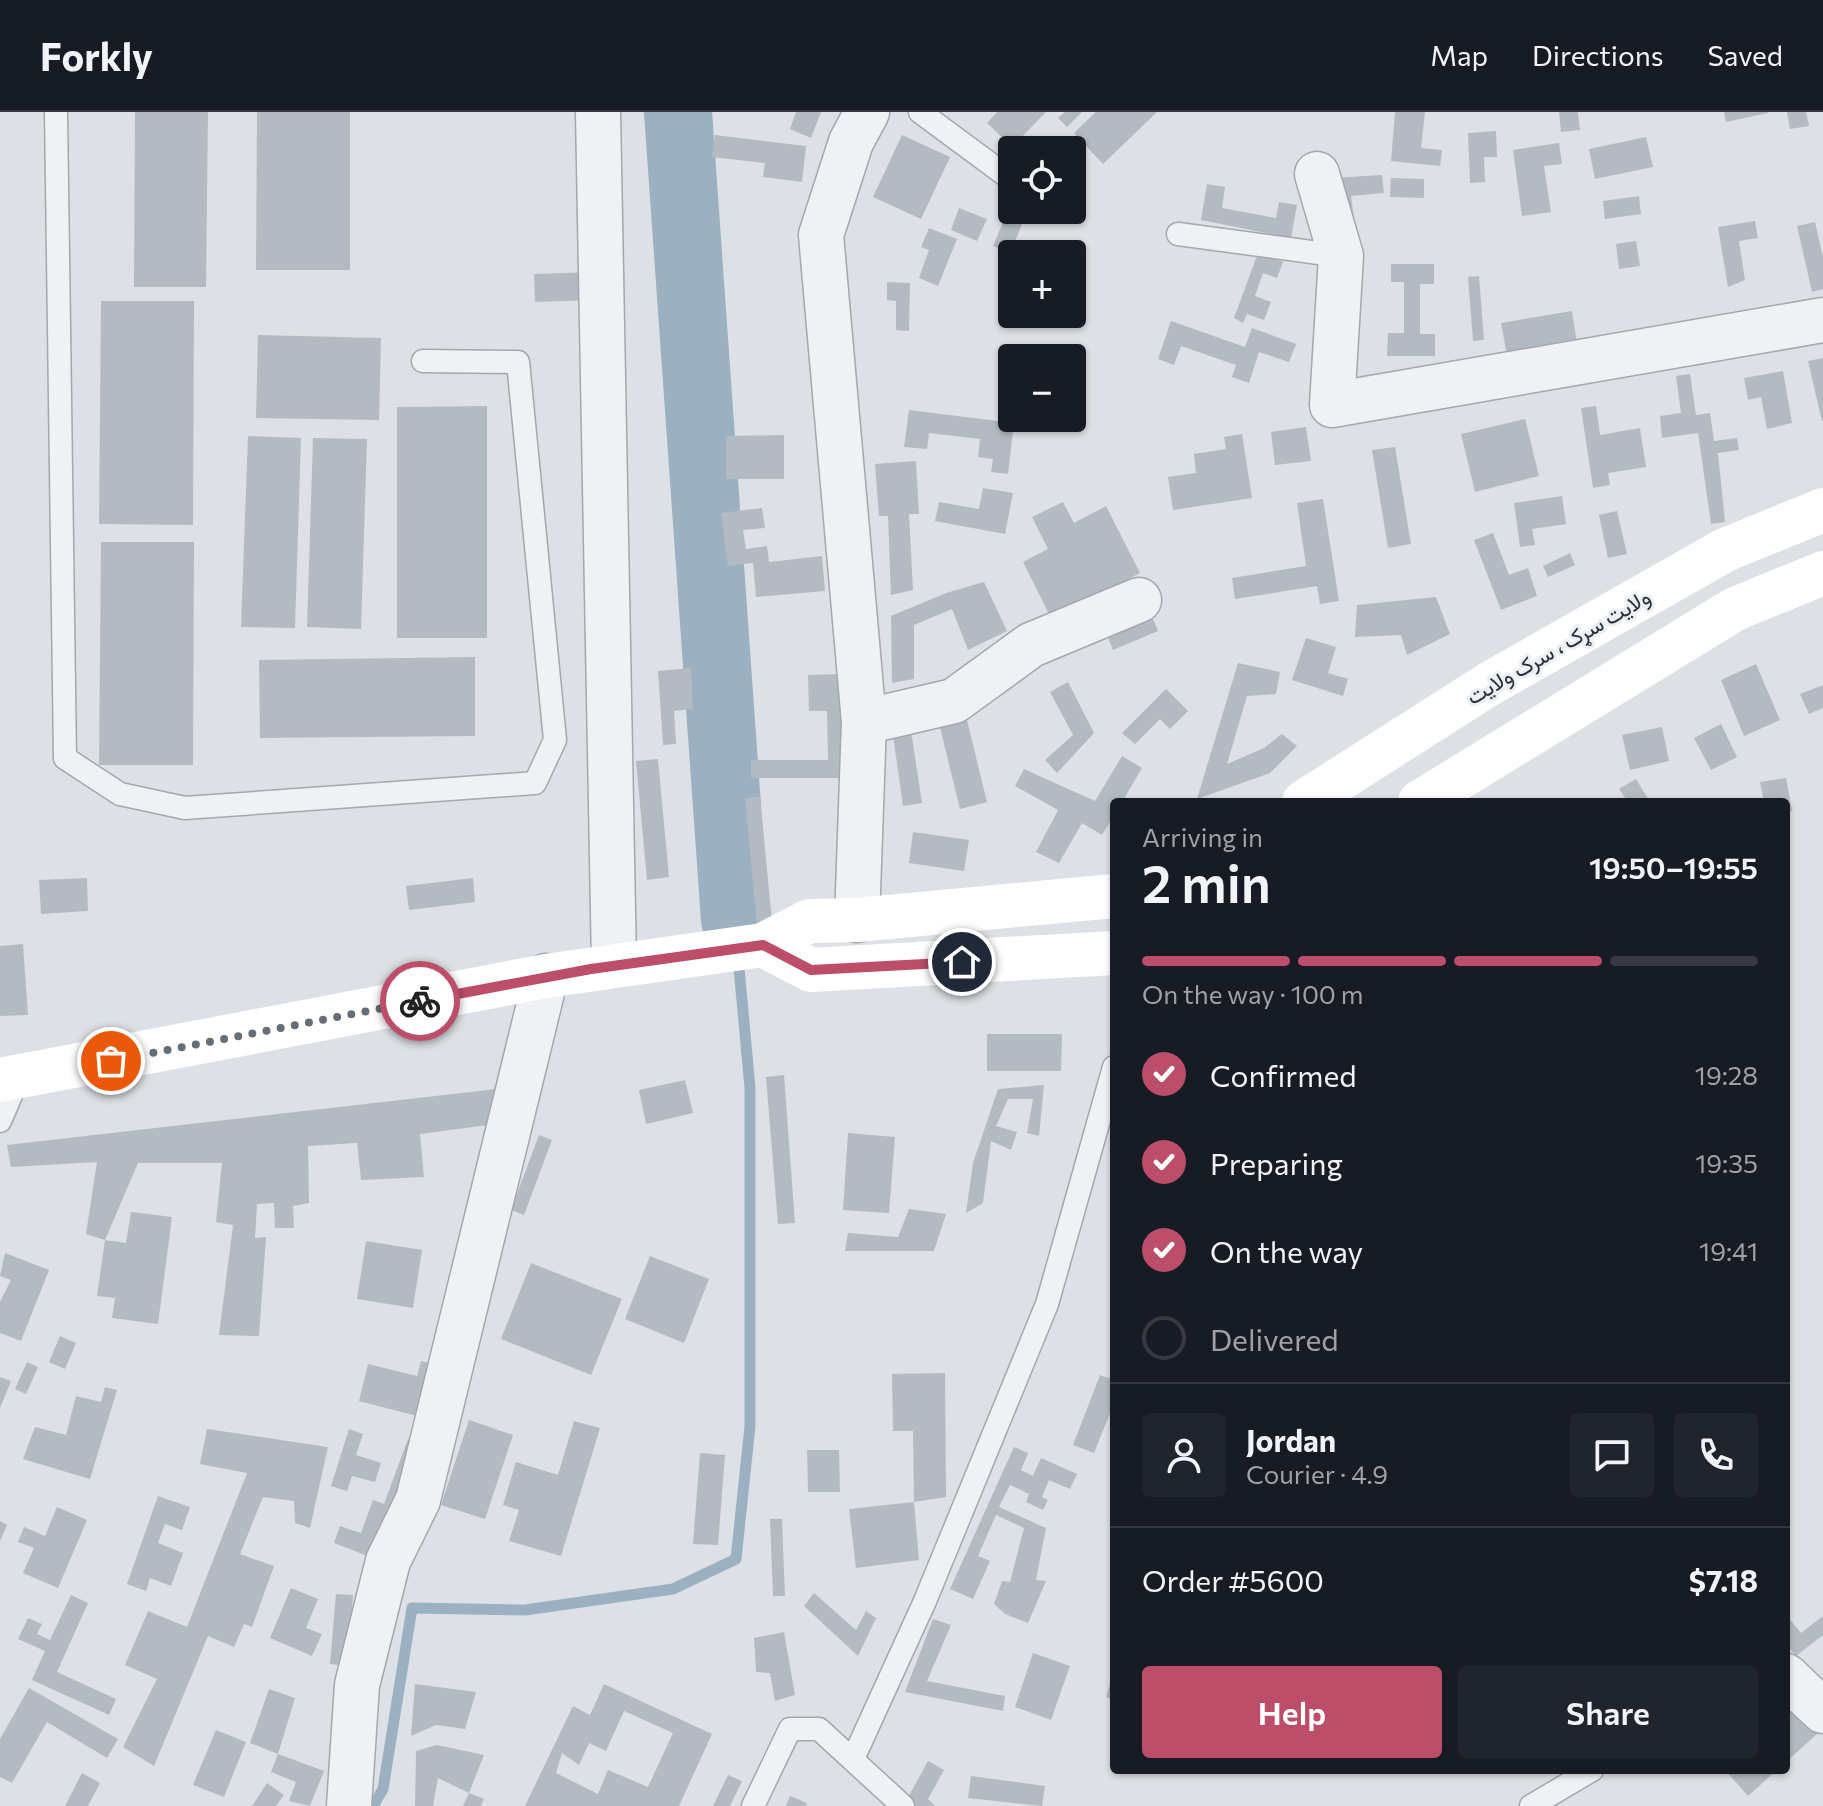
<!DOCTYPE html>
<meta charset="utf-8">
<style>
body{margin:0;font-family:Commissioner,Vazirmatn,sans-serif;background:#20242c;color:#f1f3f6;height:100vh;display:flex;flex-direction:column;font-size:30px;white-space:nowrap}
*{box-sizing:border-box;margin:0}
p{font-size:26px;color:#9ea1a6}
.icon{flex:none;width:44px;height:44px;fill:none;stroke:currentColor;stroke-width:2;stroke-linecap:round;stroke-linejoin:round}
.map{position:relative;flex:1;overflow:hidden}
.side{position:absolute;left:1110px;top:686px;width:680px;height:976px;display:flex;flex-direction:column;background:#171b24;border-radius:8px;box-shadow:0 2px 6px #0004}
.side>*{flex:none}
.tools{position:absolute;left:998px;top:24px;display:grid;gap:16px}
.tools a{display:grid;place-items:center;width:88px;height:88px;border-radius:8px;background:#171b24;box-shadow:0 2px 6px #0004;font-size:40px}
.pin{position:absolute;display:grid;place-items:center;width:68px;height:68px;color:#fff;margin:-34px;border:4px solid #fff;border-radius:50%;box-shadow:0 2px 8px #0007}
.courier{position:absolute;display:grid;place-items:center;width:80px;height:80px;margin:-40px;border:6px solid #bd4e69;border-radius:50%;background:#fff;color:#222;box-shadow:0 2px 10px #0007}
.overview em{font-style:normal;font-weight:600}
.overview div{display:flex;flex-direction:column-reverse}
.overview{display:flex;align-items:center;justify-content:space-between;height:136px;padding:0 32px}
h1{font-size:52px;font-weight:600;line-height:60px}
.bar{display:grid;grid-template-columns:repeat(4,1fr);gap:12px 8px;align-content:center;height:96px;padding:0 32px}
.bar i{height:10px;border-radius:6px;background:#363941}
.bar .active{background:#bd4e69}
.bar p{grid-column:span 4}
.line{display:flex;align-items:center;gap:20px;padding:0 32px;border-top:2px solid #363941}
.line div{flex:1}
.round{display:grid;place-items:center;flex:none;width:84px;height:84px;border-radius:8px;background:#20242c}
ol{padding:0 32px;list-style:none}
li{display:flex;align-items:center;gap:24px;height:88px}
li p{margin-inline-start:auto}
li .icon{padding:8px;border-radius:50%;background:#bd4e69;color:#fff;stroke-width:4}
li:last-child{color:#9ea1a6}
li i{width:44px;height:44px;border:4px solid #363941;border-radius:50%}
.primary-button{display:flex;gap:16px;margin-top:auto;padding:16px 32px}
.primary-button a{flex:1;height:92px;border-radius:8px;background:#bd4e69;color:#fff;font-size:32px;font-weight:600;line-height:92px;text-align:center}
.primary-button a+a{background:#20242c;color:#f1f3f6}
header{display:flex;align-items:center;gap:48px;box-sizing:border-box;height:112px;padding:0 40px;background:#171b24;border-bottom:2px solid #363941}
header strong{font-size:38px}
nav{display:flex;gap:44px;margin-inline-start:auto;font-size:28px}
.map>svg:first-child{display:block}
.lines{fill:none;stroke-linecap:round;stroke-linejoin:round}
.stream{stroke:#9bb1c1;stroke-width:11}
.river{stroke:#9bb1c1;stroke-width:68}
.building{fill:#b4bac1;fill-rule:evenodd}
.service-casing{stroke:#a3a8ae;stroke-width:25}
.minor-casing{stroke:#a3a8ae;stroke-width:47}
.service{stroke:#eff1f4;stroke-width:22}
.minor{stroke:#eff1f4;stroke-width:44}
.secondary{stroke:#fff;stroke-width:44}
.done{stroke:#676e75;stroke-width:8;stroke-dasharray:0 14.4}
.route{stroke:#bd4e69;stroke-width:10}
.labels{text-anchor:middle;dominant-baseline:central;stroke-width:6;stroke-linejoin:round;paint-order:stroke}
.street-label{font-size:22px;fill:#283039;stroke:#eceff3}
</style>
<header>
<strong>Forkly</strong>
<nav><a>Map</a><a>Directions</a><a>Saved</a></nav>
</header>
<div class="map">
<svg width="1823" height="1694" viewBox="0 0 1823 1694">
<rect width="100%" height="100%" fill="#dde1e5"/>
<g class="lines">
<path class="stream" d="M373,1694L383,1677L412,1496L525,1498L673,1477L736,1447L750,1314V976L738,845"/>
<path class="river" d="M678,0L735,808"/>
</g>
<g class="building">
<path d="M135,0H208L206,175H134Z"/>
<path d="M257,0H350V158H256Z"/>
<path d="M796,0H821L811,26L790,17Z"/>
<path d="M997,0H1046L1012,35L987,11Z"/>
<path d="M1065,0H1082L1067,15L1058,6Z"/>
<path d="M1096,0H1157L1103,52L1074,21Z"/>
<path d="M1395,0H1425L1421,36L1442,38L1440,54L1391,49Z"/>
<path d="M1559,0H1578L1580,18L1561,20Z"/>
<path d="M1724,0H1768V1L1726,10Z"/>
<path d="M1787,0H1806L1809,14L1790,17Z"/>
<path d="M1496,19L1497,45H1484L1485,70L1470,71L1468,21Z"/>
<path d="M715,23L806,34L802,70L763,65L765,51L712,45Z"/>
<path d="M902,23L950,45L921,107L873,85Z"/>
<path d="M1646,25L1653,55L1595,67L1589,37Z"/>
<path d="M1559,31L1562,52L1544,54L1551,100L1522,104L1513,38Z"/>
<path d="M1382,63L1384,81L1351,84L1356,122L1331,66Z"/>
<path d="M1391,66L1424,67V86L1390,85Z"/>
<path d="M1207,72L1225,75L1222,96L1276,106L1279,90L1297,93L1291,126L1201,108Z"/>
<path d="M1639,84L1641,102L1605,107L1603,89Z"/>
<path d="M1012,89V98H1028L1010,141L993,134Z"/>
<path d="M959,96L987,107L977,129L951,118Z"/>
<path d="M1755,109L1758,126L1739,129L1745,168L1728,175L1718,115Z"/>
<path d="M1815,110L1823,145V177L1812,180L1797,114Z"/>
<path d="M929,116L957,127L938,174L919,166L929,138L921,135Z"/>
<path d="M1636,129L1640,154L1619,157L1616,132Z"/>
<path d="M1258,141L1283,150L1277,166L1263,161L1255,184L1271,190L1264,208L1247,202L1243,211L1234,206Z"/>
<path d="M1391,152H1434V172H1420V222H1435V244H1387L1388,221H1404V170H1391Z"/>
<path d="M594,160L595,188L535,190L534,162Z"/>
<path d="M1479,164L1484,228L1473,229L1468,165Z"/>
<path d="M887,170L910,171L909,219L896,218V189L887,188Z"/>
<path d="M101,189H194L193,413L99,412Z"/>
<path d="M1572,199L1577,232L1507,243L1501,211Z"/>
<path d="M1171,209L1245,235L1252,216L1296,232L1289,250L1259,240L1249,271L1232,265L1236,253L1181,234L1174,253L1158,247Z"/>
<path d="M258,223L381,226L379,308L256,306Z"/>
<path d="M1823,246V309H1822L1808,249Z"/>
<path d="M1783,259L1792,311L1767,317L1761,285L1748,288L1744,266Z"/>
<path d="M1690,262L1696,303L1710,301L1714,329L1737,326L1739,338L1718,341L1725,410L1711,412L1698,321L1662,326L1660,304L1681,301L1676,264Z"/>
<path d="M487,294V526H397V295Z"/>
<path d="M1596,294L1600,323L1640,316L1646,355L1608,361L1610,373L1593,376L1581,296Z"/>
<path d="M909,298L1014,311L1008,362L991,360L993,347L978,345L980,327L929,321L927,337L904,335Z"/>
<path d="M1525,307L1539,364L1475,380L1461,322Z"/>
<path d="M1306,315L1311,349L1275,353L1271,320Z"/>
<path d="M1242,322L1252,386L1173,398L1168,365L1196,361L1194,342L1226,337L1224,325Z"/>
<path d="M784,323V367H726V324Z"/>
<path d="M248,324L301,326L295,516L241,515Z"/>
<path d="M313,326L367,327L361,517L307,515Z"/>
<path d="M1395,335L1411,432L1388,436L1372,338Z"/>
<path d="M916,349L919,402H909L913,478L891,483L888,404H879L875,352Z"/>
<path d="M983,376L1013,381L1005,422L935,409L939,390L979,397Z"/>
<path d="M1562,384L1566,412L1532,417L1535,433L1520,435L1514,391Z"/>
<path d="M1323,387L1339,489L1320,492L1317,474L1235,487L1232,466L1306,454L1297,391Z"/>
<path d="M1063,390L1074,411L1106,394L1140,461L1051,506L1023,450L1048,437L1032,405Z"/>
<path d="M762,396L765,416L743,418L746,437L767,434L769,450L822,444L825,479L756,485L753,451L728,454L721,401Z"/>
<path d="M1617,399L1627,442L1608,446L1599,403Z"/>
<path d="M1493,421L1509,463L1528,456L1537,484L1501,498L1474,428Z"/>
<path d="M101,430H194L193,653H99Z"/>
<path d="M1570,441L1575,453L1548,465L1543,454Z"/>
<path d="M984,470L1007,519L968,538L952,497L914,513V567L892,571L891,504L946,481Z"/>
<path d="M1436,485L1450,522L1407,543L1401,523L1355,525L1357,493Z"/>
<path d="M1150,500L1158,519L1113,538L1105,518Z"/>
<path d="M1306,526L1336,535L1328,561L1348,567L1343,584L1292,568Z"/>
<path d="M475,545V624L260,626L259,548Z"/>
<path d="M1238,551L1280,560L1276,582L1247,584L1227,652L1264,636L1282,622L1297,634L1270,661L1197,687Z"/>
<path d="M1756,552L1780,608L1744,624L1721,568Z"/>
<path d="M691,556L693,597L674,599L676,632L663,633L658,559Z"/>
<path d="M843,562V666H751V648H828L827,599H809L808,563Z"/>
<path d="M1068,570L1094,621L1057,661L1045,648L1073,623L1050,580Z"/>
<path d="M1823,573V596L1809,602L1800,582Z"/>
<path d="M1166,577L1188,599L1170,617L1160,607L1135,632L1122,621Z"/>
<path d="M964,596L987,690L960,697L937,603Z"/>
<path d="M910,612L922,691L903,694L892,616Z"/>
<path d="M1721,612L1737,645L1711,658L1694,626Z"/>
<path d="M1662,615L1669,649L1630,658L1622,623Z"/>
<path d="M1122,644L1142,656L1122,690H1114V703L1102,723L1082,711L1059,751L1036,740L1058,698L1015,674L1024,657L1095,689Z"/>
<path d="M658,647L669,765L647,768L636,649Z"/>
<path d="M1786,666L1792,699L1786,700V690H1764L1760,670Z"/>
<path d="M1636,667L1650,690H1628L1619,677Z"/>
<path d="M760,685L772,810L757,812L745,686Z"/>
<path d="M913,720L969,728L964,759L909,751Z"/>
<path d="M87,766L88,799L41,802L39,768Z"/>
<path d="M473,766L475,790L409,798L406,774Z"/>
<path d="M23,832L28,903L0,904V834Z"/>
<path d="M987,922H1062L1061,959H987Z"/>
<path d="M784,963L795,1111L778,1112L766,965Z"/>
<path d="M685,968L693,1001L646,1012L639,978Z"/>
<path d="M1044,973L1039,1024L1027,1021L1033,987H1008L996,1014L1017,1020L1011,1038L991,1029L983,1091L966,1101L973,1051L998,977Z"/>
<path d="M514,975L503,1011L420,1022L424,1065L361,1068L357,1031L308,1034L309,1091L293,1094L294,1116H275L274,1091L257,1092L255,1126L266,1125L259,1224L219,1223L233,1113L216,1110L222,1051H138L105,1128L86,1122L97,1050L11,1055L7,1033Z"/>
<path d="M848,1021L895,1025L889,1101L843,1098Z"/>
<path d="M539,1023L552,1028L524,1103L511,1098Z"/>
<path d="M909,1097L946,1102L934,1139H845L848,1121L898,1125Z"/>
<path d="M131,1100L172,1105L158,1212L112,1206L115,1186L97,1184L105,1128L126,1131Z"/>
<path d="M366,1129L422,1138L413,1196L357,1187Z"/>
<path d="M5,1141L49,1158L21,1229L0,1221V1190L11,1168L0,1164Z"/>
<path d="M650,1144L709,1167L684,1231L625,1207Z"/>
<path d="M531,1151L622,1187L591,1263L501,1227Z"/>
<path d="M60,1224L76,1231L65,1257L49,1250Z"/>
<path d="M421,1249L438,1253L425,1306L359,1289L368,1252L417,1264Z"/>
<path d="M27,1250L38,1255L26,1282L15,1277Z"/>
<path d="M945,1261L946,1385L914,1390L913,1319H893L892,1262Z"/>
<path d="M1100,1263L1114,1268V1291L1094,1341L1073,1333Z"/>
<path d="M0,1265L11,1269L0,1296Z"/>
<path d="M105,1275L117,1278L90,1367L23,1347L35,1315L66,1323L76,1284L101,1290Z"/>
<path d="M469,1308L513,1323L485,1407L441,1393Z"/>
<path d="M574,1309L600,1316L561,1444L509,1429L519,1398L503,1393L516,1350L558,1363Z"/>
<path d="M207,1317L328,1335L310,1416L295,1411L294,1389L263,1385L240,1442L274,1454L252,1515L244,1512L234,1535L208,1524L154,1654L123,1635L157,1567L125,1553L148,1499L187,1515L247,1361L200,1352Z"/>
<path d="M349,1317L363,1322L356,1343L381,1351L375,1370L352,1364L347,1379L331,1374Z"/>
<path d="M408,1327L420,1332L378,1448L334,1431L340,1414L361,1421L373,1388L384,1392Z"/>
<path d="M1014,1335L1028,1341L1021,1358L1033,1364L1041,1346L1077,1362L1070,1377L1049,1368L1042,1385L1048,1388L1043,1398L1026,1390L1029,1382L1010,1373L999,1395L1046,1416L1036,1468L1046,1469L1028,1511L1005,1502L994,1492L1002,1469L1010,1470L1024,1416L996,1403L978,1444L990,1449L973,1487L950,1477Z"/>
<path d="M807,1338H839L840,1380H808Z"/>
<path d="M700,1341L725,1343L718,1433L693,1432Z"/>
<path d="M158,1384L190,1395L182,1418L165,1412L158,1431L183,1441L171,1474L150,1466L146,1479L127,1472Z"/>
<path d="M914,1390L919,1448L856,1456L849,1397Z"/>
<path d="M57,1395L87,1408L58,1476L23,1461L34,1436L18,1430L24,1415L45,1424Z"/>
<path d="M770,1407H782L785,1484H773Z"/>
<path d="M0,1409L7,1413L0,1429Z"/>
<path d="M291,1476L318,1487L306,1516L322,1522L312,1544L270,1526Z"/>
<path d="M814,1481L856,1518L866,1499L876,1506L858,1544L804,1494Z"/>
<path d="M336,1482L353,1483L348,1554L330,1552Z"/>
<path d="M71,1483L88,1491L57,1560L116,1587L109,1603L32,1568L45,1539L18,1527L28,1506L42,1512L37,1522L50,1528Z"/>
<path d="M1786,1503L1801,1521L1823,1504V1523L1796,1544L1786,1532Z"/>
<path d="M933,1507L951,1513L927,1569L1005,1584L1003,1599L905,1580Z"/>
<path d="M784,1520L795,1583L775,1589L770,1561L756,1560L754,1526Z"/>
<path d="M1033,1541L1070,1554L1051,1608L1015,1595Z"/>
<path d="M1111,1568L1114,1570V1589L1106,1585Z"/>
<path d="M415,1572L476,1580L465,1617L436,1613L411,1624Z"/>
<path d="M604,1572L712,1622L679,1694H525L573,1594L590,1603ZM624,1599L673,1621L648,1675L608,1658L598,1682L556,1661L562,1641L579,1653L589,1631L606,1639Z"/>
<path d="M29,1576L118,1627L107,1646L47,1610L12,1671L0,1665V1627Z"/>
<path d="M269,1577L295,1586L278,1642L250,1631Z"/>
<path d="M1786,1586L1818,1621L1786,1650L1787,1616Z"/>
<path d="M216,1618L246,1630L224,1685L193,1673Z"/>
<path d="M437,1633L484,1643L469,1681L438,1666L433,1694H415L416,1639Z"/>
<path d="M278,1642L324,1659L310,1694L289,1689L296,1670L271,1660Z"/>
<path d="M928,1649L944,1658L928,1687L935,1694H909L905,1691Z"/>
<path d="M1725,1658H1777L1748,1684Z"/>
<path d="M82,1661L100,1671L88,1694H65Z"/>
<path d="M728,1663L742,1669L730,1694H713Z"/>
<path d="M971,1664L1045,1674L1042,1694L968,1686Z"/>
<path d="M267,1671L284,1683L276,1694H252Z"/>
<path d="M469,1681L484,1687L481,1694H463Z"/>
<path d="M790,1684L807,1691L806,1694H786Z"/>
</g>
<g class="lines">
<defs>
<g id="service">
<path d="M56,0L65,646L120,682L185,696L535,671L555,628L518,250L423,249"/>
<path d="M920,0L1012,68"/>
<path d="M1178,122L1341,144"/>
<path d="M0,1009L18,967"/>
<path d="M853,1647L925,1489L1047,1192L1114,955"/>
<path d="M753,1694L790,1617H819L903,1694"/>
<path d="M1531,1694L1592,1658"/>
</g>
<g id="minor">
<path d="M598,0L614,853"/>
<path d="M1317,62L1341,144L1332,293L1823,208"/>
<path d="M864,610L954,589L1031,533L1139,488"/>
<path d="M857,808L864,610L821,123L851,30L867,0"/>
<path d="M1786,1564L1823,1599"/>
<path d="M349,1694L357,1573L388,1449L418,1388L546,864"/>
</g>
</defs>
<use href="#service" class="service-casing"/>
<use href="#minor" class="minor-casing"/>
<use href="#service" class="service"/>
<use href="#minor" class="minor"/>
<g class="secondary">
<path d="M1304,690L1489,572L1725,438L1823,398"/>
<path d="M1420,690L1735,497L1823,461"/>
<path d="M763,833L811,858L1114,841"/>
<path d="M0,968L546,864L763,833L809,809L857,808L1114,784"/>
</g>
</g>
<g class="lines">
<path class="done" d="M111,949L420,889"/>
<path class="route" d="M420,889L591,857L763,833L811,858L962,850"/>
</g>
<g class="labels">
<g class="street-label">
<text transform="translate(1558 534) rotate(-30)">ولایت سړک ، سرک ولایت</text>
</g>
</g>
</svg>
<div class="tools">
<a><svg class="icon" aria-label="locate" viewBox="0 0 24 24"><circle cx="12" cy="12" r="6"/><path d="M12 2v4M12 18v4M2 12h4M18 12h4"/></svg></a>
<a>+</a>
<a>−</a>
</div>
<div class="pin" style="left:111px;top:949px;background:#ea580c"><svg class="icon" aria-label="bag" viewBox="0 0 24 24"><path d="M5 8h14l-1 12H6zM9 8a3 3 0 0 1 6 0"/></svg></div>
<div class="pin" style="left:962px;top:850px;background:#1f2937"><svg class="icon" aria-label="home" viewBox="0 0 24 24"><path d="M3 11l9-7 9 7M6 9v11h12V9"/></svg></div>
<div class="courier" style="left:420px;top:889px"><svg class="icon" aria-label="bike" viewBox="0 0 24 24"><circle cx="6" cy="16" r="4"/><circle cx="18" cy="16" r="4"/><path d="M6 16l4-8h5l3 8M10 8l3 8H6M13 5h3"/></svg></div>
<section class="side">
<div class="overview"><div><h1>2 min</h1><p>Arriving in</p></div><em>19:50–19:55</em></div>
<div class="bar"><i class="active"></i><i class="active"></i><i class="active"></i><i></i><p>On the way · 100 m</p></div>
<ol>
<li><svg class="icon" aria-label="check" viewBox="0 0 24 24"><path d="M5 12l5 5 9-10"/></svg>Confirmed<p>19:28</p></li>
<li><svg class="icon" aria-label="check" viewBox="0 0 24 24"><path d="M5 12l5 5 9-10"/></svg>Preparing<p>19:35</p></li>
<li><svg class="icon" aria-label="check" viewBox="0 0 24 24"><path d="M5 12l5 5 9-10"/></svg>On the way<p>19:41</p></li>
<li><i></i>Delivered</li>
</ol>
<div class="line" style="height:144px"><a class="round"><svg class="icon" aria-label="person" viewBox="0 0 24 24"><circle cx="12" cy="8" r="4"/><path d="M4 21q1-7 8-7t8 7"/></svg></a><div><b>Jordan</b><p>Courier · 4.9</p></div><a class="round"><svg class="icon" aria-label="chat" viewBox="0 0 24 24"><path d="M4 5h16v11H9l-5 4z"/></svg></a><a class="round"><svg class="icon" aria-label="phone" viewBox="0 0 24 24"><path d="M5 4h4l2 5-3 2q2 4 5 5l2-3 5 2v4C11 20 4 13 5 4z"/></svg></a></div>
<div class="line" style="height:104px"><div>Order #5600</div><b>$7.18</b></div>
<div class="primary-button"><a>Help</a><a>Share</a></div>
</section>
</div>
